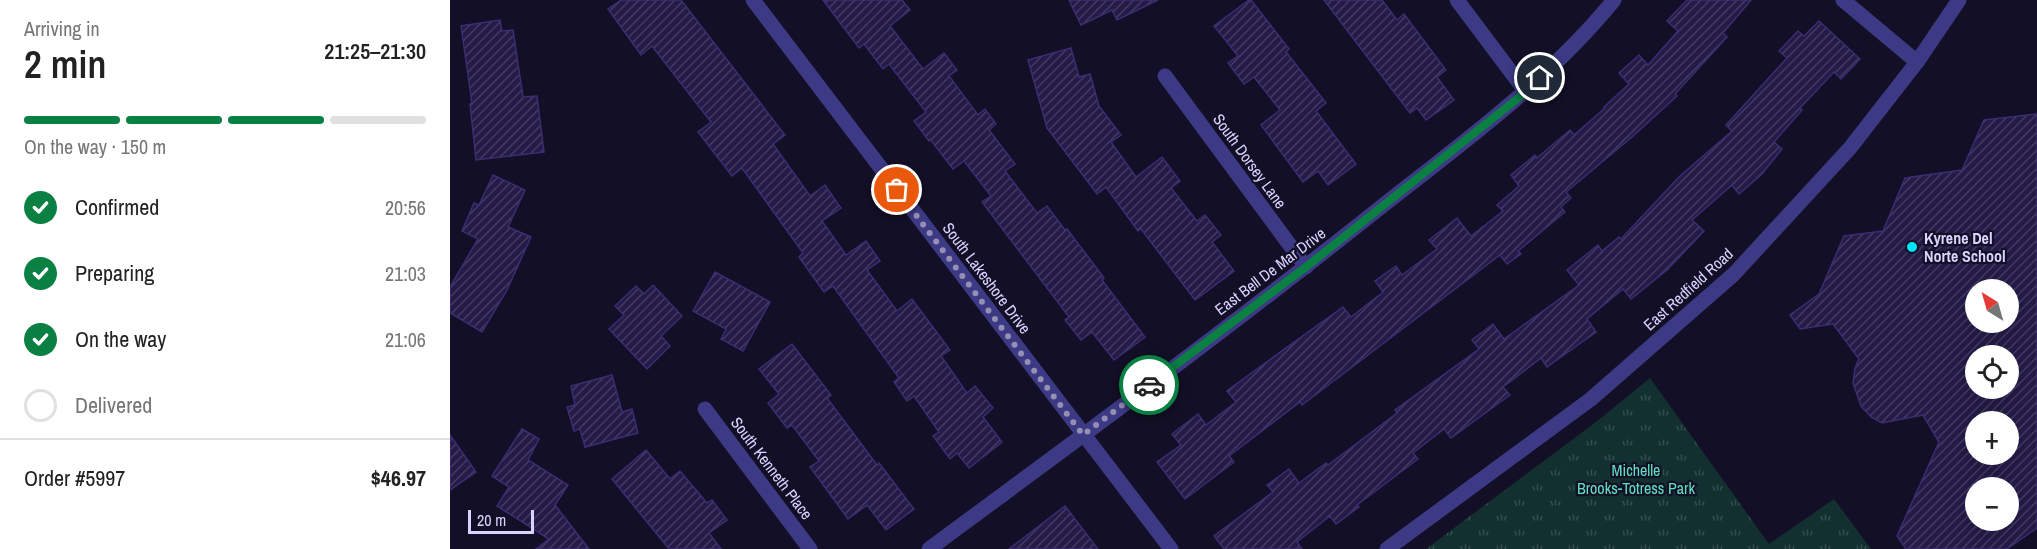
<!DOCTYPE html>
<meta charset="utf-8">
<style>
body{margin:0;font-family:"Archivo Narrow",sans-serif;background:#f2f2f2;color:#222;height:100vh;display:flex;flex-direction:column;font-size:22px;white-space:nowrap}
*{box-sizing:border-box;margin:0}
p{font-size:20px;color:#767676}
.icon{flex:none;width:33px;height:33px;fill:none;stroke:currentColor;stroke-width:2;stroke-linecap:round;stroke-linejoin:round}
.map{position:relative;flex:1;overflow:hidden}
.sheet{display:flex;flex-direction:column;background:#fff;width:450px}
.sheet>*{flex:none}
.needle{width:39px;rotate:323deg}
.tools{position:absolute;left:1515px;top:279px;display:grid;gap:12px}
.tools a{display:grid;place-items:center;width:54px;height:54px;border-radius:50%;background:#fff;box-shadow:0 6px 24px #0002;font-size:30px}
.scale{position:absolute;left:18px;bottom:15px;width:66px;box-sizing:border-box;padding-left:6px;border:3px solid #d9d4ff;border-top:0;font-size:16px;line-height:21px;white-space:nowrap;color:#d9d4ff;-webkit-text-stroke:4px #130f26;paint-order:stroke}
.pin{position:absolute;display:grid;place-items:center;width:51px;height:51px;color:#fff;margin:-26px;border:3px solid #fff;border-radius:50%;box-shadow:0 2px 6px #0007}
.courier{position:absolute;display:grid;place-items:center;width:60px;height:60px;margin:-30px;border:4px solid #0b8043;border-radius:50%;background:#fff;color:#222;box-shadow:0 2px 8px #0007}
.headline em{font-style:normal;font-weight:600}
.headline div{display:flex;flex-direction:column-reverse}
.headline{display:flex;align-items:center;justify-content:space-between;height:102px;padding:0 24px}
h1{font-size:39px;font-weight:600;line-height:45px}
.bar{display:grid;grid-template-columns:repeat(4,1fr);gap:9px 6px;align-content:center;height:72px;padding:0 24px}
.bar i{height:8px;border-radius:4px;background:#e0e0e0}
.bar .on{background:#0b8043}
.bar p{grid-column:span 4}
.line{display:flex;align-items:center;gap:15px;padding:0 24px;border-top:2px solid #e0e0e0}
.line div{flex:1}
ol{padding:0 24px;list-style:none}
li{display:flex;align-items:center;gap:18px;height:66px}
li p{margin-inline-start:auto}
li .icon{padding:6px;border-radius:50%;background:#0b8043;color:#fff;stroke-width:4}
li:last-child{color:#767676}
li i{width:33px;height:33px;border:3px solid #e0e0e0;border-radius:50%}
main{display:flex;flex:1;min-height:0}
.map>svg:first-child{display:block}
.park{fill:url(#park-tufts)}
.building{fill:url(#building-hatch);stroke:#3b2d73;stroke-width:1.5;fill-rule:evenodd}
.lines{fill:none;stroke-linecap:round;stroke-linejoin:round}
.minor{stroke:#3d3a85;stroke-width:15}
.done{stroke:#948fb3;stroke-width:6;stroke-dasharray:0 10.8}
.route{stroke:#0b8043;stroke-width:8}
.poi-dot{fill:#00e5ff;stroke:#130f26;stroke-width:2}
.labels{text-anchor:middle;dominant-baseline:central;stroke-width:4.5;stroke-linejoin:round;paint-order:stroke}
.street-label{font-size:16px;fill:#d9d4ff;stroke:#130f26}
.poi-label{font-size:16px;font-weight:bold;fill:#d9d4ff;stroke:#130f26;text-anchor:start}
.park-label{font-size:16px;fill:#5fe0c0;stroke:#130f26}
</style>
<main>
<section class="sheet">
<div class="headline"><div><h1>2 min</h1><p>Arriving in</p></div><em>21:25–21:30</em></div>
<div class="bar"><i class="on"></i><i class="on"></i><i class="on"></i><i></i><p>On the way · 150 m</p></div>
<ol>
<li><svg class="icon" aria-label="check" viewBox="0 0 24 24"><path d="M5 12l5 5 9-10"/></svg>Confirmed<p>20:56</p></li>
<li><svg class="icon" aria-label="check" viewBox="0 0 24 24"><path d="M5 12l5 5 9-10"/></svg>Preparing<p>21:03</p></li>
<li><svg class="icon" aria-label="check" viewBox="0 0 24 24"><path d="M5 12l5 5 9-10"/></svg>On the way<p>21:06</p></li>
<li><i></i>Delivered</li>
</ol>
<div class="line" style="height:78px"><div>Order #5997</div><b>$46.97</b></div>
</section>
<div class="map">
<svg width="1587" height="549" viewBox="0 0 1587 549">
<defs>
<pattern id="park-tufts" width="24" height="20" patternUnits="userSpaceOnUse" patternTransform="scale(1.5)"><rect width="24" height="20" fill="#12302f"/><path d="M3 7l-1-3M5 7V3M7 7l1-3M15 17l-1-3M17 17v-4M19 17l1-3" fill="none" stroke="#344d4e"/></pattern>
<pattern id="building-hatch" width="6" height="6" patternUnits="userSpaceOnUse" patternTransform="scale(1.5)"><rect width="6" height="6" fill="#241b47"/><path d="M-1 1l2-2M0 6l6-6M5 7l2-2" fill="none" stroke="#433b63"/></pattern>
</defs>
<rect width="100%" height="100%" fill="#130f26"/>
<path class="park" d="M1200,378L1319,544L1384,499L1421,549H976L1146,422Z"/>
<g class="building">
<path d="M171,0H231L335,135L323,144L360,196L375,185L391,208L372,221L396,255L416,241L430,261L417,270L447,311L462,299L500,350L491,356L517,393L525,386L543,408L533,417L552,442L519,468L507,453L500,459L483,436L489,432L464,396L457,401L444,382L449,378L383,286L374,292L349,257L353,253L292,168L282,176L248,132L261,122L202,46L191,55L158,9Z"/>
<path d="M373,0H452L460,10L440,26L473,69L494,53L507,70L499,76L528,115L535,109L546,124L539,130L565,164L555,171L587,213L597,206L615,230L617,229L654,278L652,280L695,337L664,360L642,332L631,340L615,320L619,317L532,202L541,196L514,161L503,169L480,139L479,141L464,121L476,112L439,64L433,69L414,44L409,48Z"/>
<path d="M619,0H708L667,20L662,10L631,25Z"/>
<path d="M799,0H801L839,49L836,52L876,103L866,111L906,164L878,185L868,171L853,182L811,125L830,110L804,77L794,84L778,63L788,56L764,26Z"/>
<path d="M874,0H932L947,20L954,14L996,70L987,77L1004,100L976,120L967,108L960,113Z"/>
<path d="M1237,0H1301L1273,33L1277,37L1225,94L1227,96L1182,137L1116,192L1121,198L1111,207L1115,212L1068,251L1071,254L1057,264L1050,255L852,405L850,402L779,456L784,462L735,499L707,462L731,445L722,434L748,414L756,425L786,402L777,391L804,371L893,307L901,317L933,292L925,281L946,266L952,275L987,249L979,240L1007,218L1021,236L1053,211L1047,205L1069,186L1061,175L1085,155L1087,158L1120,130L1124,135L1155,108L1154,107L1179,84L1169,73L1189,55L1198,65L1228,31L1217,21Z"/>
<path d="M50,20L52,31L63,30L73,97L87,96L94,152L26,160L20,104L22,103L11,26Z"/>
<path d="M1369,21L1410,59L1391,79L1384,72L1350,108L1352,110L1324,142L1332,149L1311,175L1289,194L1282,185L1242,220L1254,231L1217,270L1181,299L1173,289L1137,319L1146,332L1097,367L1091,358L1053,387L1060,395L1001,438L994,429L963,453L968,459L907,505L909,507L886,524L880,516L847,542L852,549H774L764,536L823,492L817,485L839,469L849,483L876,463L878,465L947,413L945,410L1029,349L1022,340L1043,324L1054,339L1129,285L1117,270L1148,245L1152,251L1169,237L1171,239L1230,176L1282,131L1276,125L1337,58L1329,51L1348,31L1354,36Z"/>
<path d="M621,48L629,77L640,74L649,106L671,135L661,142L686,177L712,157L730,181L721,188L747,221L755,215L771,235L762,242L784,271L745,300L691,229L688,231L656,187L647,194L597,128L578,60Z"/>
<path d="M1587,114V528L1557,549H1456L1447,536L1489,442L1473,415L1432,423L1421,417L1411,406L1403,383L1405,368L1409,359L1383,324L1350,329L1340,315L1369,294L1394,236L1433,231L1455,178L1512,170L1534,120ZM1526,290H1558V322H1526ZM1526,356H1558V388H1526ZM1526,422H1558V454H1526ZM1526,488H1558V520H1526Z"/>
<path d="M43,175L75,190L58,227L81,237L57,290L32,332L0,313V287L28,239L12,231L24,203L29,205Z"/>
<path d="M265,272L320,302L293,351L271,339L276,329L243,311Z"/>
<path d="M203,285L232,316L211,336L220,346L197,369L159,329L174,315L165,306L186,286L194,294Z"/>
<path d="M342,344L381,395L377,398L427,465L429,463L464,509L436,530L417,505L398,519L360,467L369,461L342,425L337,428L318,403L329,394L309,369Z"/>
<path d="M162,375L172,412L182,409L188,433L135,447L130,429L124,431L117,407L125,405L121,386Z"/>
<path d="M72,429L89,439L78,460L118,485L105,505L139,549H86L99,539L47,506L59,487L42,476Z"/>
<path d="M0,435L26,472L0,490Z"/>
<path d="M196,450L220,479L230,471L257,503L262,500L277,520L259,533L271,549H219L162,479Z"/>
<path d="M615,506L648,549H559Z"/>
</g>
<g class="lines">
<g class="minor">
<path d="M303,0L721,549"/>
<path d="M1007,0L1076,92"/>
<path d="M1393,0L1467,62"/>
<path d="M715,76L856,267"/>
<path d="M255,409L360,549"/>
<path d="M479,549C631,437 783,325 931,207C1012,143 1098,81 1164,0"/>
<path d="M937,549L1141,399L1284,274L1400,148L1467,62L1509,0"/>
</g>
</g>
<g class="lines">
<path class="done" d="M447,190L633,435L699,385"/>
<path class="route" d="M699,385L856,267L1076,92L1090,78"/>
</g>
<circle class="poi-dot" cx="1462" cy="247" r="6"/>
<g class="labels">
<g class="street-label">
<text transform="translate(800 161) rotate(54)">South Dorsey Lane</text>
<text transform="translate(820 271) rotate(-37)">East Bell De Mar Drive</text>
<text transform="translate(537 278) rotate(53)">South Lakeshore Drive</text>
<text transform="translate(1238 289) rotate(-42)">East Redfield Road</text>
<text transform="translate(322 468) rotate(53)">South Kenneth Place</text>
</g>
<g class="poi-label">
<text x="1474" y="238">Kyrene Del<tspan x="1474" dy="18">Norte School</tspan></text>
</g>
<g class="park-label">
<text x="1186" y="470">Michelle<tspan x="1186" dy="18">Brooks-Totress Park</tspan></text>
</g>
</g>
</svg>
<div class="tools">
<a><svg class="needle" viewBox="-14 -14 28 28"><path d="M0-13l5 13h-10z" fill="#e53935"/><path d="M0 13l5-13h-10z" fill="#767676"/></svg></a>
<a><svg class="icon" aria-label="locate" viewBox="0 0 24 24"><circle cx="12" cy="12" r="6"/><path d="M12 2v4M12 18v4M2 12h4M18 12h4"/></svg></a>
<a>+</a>
<a>−</a>
</div>
<div class="scale">20 m</div>
<div class="pin" style="left:447px;top:190px;background:#ea580c"><svg class="icon" aria-label="bag" viewBox="0 0 24 24"><path d="M5 8h14l-1 12H6zM9 8a3 3 0 0 1 6 0"/></svg></div>
<div class="pin" style="left:1090px;top:78px;background:#1f2937"><svg class="icon" aria-label="home" viewBox="0 0 24 24"><path d="M3 11l9-7 9 7M6 9v11h12V9"/></svg></div>
<div class="courier" style="left:699px;top:385px"><svg class="icon" aria-label="car" viewBox="0 0 24 24"><path d="M5 17H2v-5l4-1 3-4h7l3 4 3 1v5h-3M9 17h6M6 11h13"/><circle cx="7" cy="17" r="2"/><circle cx="17" cy="17" r="2"/></svg></div>
</div>
</main>
